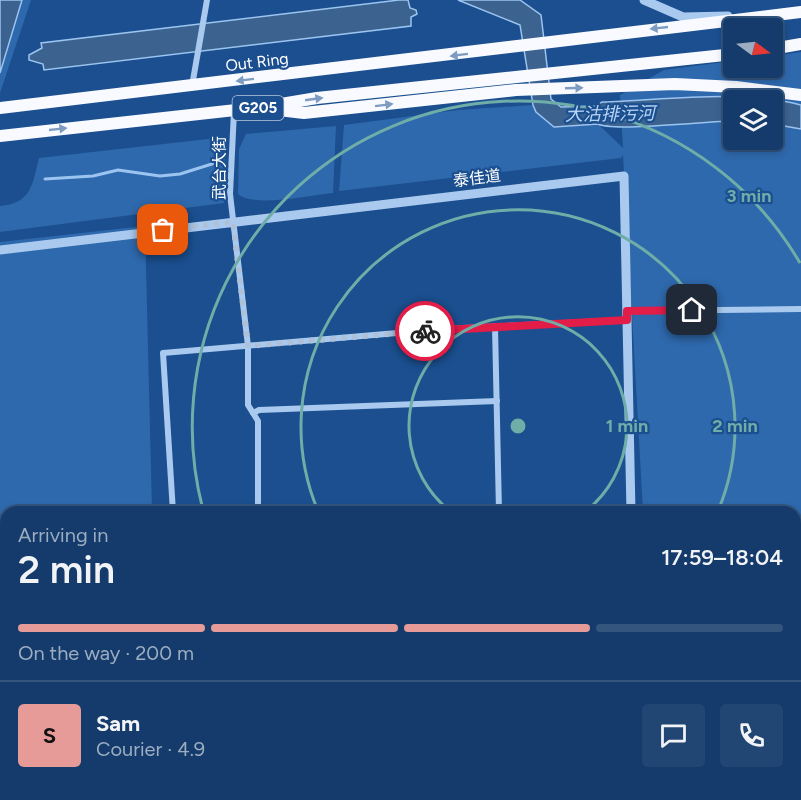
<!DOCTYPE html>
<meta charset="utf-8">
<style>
body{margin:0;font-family:Figtree,"Noto Sans SC",sans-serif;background:#214673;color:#f1f3f6;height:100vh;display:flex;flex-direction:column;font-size:22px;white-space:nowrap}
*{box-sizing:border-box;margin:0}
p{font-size:20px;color:#9dadc1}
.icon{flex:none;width:33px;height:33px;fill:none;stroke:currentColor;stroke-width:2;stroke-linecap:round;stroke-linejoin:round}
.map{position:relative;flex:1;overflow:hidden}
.panel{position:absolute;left:0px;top:506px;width:801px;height:296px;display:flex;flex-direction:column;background:#143b6b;border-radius:18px 18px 0 0;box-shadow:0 3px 9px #0003,0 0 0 2px #33557e}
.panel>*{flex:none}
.needle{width:39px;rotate:105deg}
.controls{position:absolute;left:723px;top:18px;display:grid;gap:12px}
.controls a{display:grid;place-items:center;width:60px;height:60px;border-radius:6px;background:#143b6b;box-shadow:0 3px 9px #0003,0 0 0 2px #33557e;font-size:30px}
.pin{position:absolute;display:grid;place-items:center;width:51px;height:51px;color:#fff;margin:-26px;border-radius:12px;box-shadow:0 3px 9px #0006}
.courier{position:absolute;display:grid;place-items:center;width:60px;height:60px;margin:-30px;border:4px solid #e11d48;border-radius:50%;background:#fff;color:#222;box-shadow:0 2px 8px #0007}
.overview em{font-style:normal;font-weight:600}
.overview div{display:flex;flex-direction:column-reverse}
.overview{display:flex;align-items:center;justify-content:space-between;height:102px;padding:0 18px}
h1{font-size:39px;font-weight:600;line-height:45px}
.bar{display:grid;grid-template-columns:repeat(4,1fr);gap:9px 6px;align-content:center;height:72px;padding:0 18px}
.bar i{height:8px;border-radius:4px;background:#33557e}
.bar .on{background:#e69b98}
.bar p{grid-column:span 4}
.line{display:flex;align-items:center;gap:15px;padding:0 18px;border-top:2px solid #33557e}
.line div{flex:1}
.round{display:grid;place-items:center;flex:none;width:63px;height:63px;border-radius:6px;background:#214673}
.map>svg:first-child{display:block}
.green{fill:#2e69ad;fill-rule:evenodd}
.water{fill:#3c6290;stroke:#9cc4f0;stroke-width:1.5}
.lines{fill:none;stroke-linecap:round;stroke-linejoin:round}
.stream{stroke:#9cc4f0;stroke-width:3}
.minor{stroke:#a9c9ee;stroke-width:6}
.tertiary{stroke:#a9c9ee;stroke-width:9}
.secondary{stroke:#d6e6fa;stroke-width:10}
.trunk{stroke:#f8faff;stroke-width:12}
.oneway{fill:#7e9cc1}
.done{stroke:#afc1d8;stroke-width:6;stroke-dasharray:0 10.8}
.route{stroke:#e11d48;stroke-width:8}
.ring{fill:none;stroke:#6fada8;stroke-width:3}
.labels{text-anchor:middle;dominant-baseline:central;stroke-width:4.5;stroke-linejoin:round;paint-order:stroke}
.shield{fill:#1b4f8f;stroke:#bbcadd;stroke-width:1.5}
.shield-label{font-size:15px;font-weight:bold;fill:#fff}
.street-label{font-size:16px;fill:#fff;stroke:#1b4f8f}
.water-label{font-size:18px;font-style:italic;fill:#b5d3f5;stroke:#1b4f8f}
.centre{fill:#6fada8;stroke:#1b4f8f;stroke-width:3}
.ring-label{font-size:18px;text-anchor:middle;font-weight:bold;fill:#6fada8;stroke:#1b4f8f;stroke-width:4.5;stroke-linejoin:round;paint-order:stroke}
</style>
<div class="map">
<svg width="801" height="800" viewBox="0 0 801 800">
<rect width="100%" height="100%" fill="#1b4f8f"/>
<g class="green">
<path d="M0,0H31L0,93Z"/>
<path d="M801,52V717H795V512L643,511L623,155L621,158L339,191L344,125L458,110L533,105L536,112L577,125L598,124L623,148L620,95L664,70L733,61L734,68H772L773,56ZM734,100H772V140H734Z"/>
<path d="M336,126L333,193C310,195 255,208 238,194L239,149L246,134Z"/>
<path d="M226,137L224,203L0,232V206C32,203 32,185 39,158Z"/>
<path d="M145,226L152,511L6,512V558L0,559V242Z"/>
</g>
<g class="water">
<path d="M0,0H22L0,73Z"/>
<path d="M399,0H408L410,8L416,10L417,14L411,17V26L44,70L43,64L29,60V55L42,48L41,43Z"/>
<path d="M458,0H520L541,15L551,99L561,107L596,106L602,102C666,100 738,89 801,105V129L773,124L772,100H734L733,121C709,121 612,132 598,124L554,127L536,112L533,105L520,25Z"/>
</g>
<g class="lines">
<path class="stream" d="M45,179L93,176L118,170L160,176L180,174L215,163"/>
<g class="minor">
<path d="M192,86L207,0"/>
<path d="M234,111L230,194L248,346V405L258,421V512"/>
<path d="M627,311L801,309"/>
<path d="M495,327L499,512"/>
<path d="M253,413L259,410L497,401"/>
<path d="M173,512L163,353L444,329L627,320"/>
<path d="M0,567H6"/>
<path d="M0,616H6"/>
<path d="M0,689H6"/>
<path d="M374,795V800"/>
</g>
<g class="tertiary">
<path d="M644,0L683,17L728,16"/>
<path d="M0,250L624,176L631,512"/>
<path d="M0,763H6"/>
<path d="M795,765H801"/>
<path d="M795,775H801"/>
<path d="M638,795L639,800"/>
</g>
<g class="secondary">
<path d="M90,795V800"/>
<path d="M107,795V800"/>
</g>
<g class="trunk">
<path d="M772,49L801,44"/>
<path d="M0,108C267,78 534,46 801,12"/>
<path d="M270,109L304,113L516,90L675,84L736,87L801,95"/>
<path d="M0,136L263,107L317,98L734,54"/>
</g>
</g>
<defs><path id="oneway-solid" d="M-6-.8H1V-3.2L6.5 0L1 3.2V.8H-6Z" transform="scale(1.5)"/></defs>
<g class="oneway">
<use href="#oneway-solid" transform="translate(659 28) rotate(174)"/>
<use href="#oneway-solid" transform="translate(459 55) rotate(173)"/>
<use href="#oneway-solid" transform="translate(245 80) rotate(173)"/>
<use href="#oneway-solid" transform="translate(574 88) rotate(-2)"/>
<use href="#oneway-solid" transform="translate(314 99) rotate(-8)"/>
<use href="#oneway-solid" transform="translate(384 105) rotate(-7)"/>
<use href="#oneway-solid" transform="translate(58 129) rotate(-6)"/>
</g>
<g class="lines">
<path class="done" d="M163,230L233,222L248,346L425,331"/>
<path class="route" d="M425,331L627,320V311L692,310"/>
</g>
<g class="ring">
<path d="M450 511A109 109 0 1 1 586 511"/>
<path d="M318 511A217 217 0 1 1 718 511"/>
<path d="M203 510A326 326 0 0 1 800 263"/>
</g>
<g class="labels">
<rect class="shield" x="232.5" y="96" width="51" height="24" rx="4.5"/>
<g class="shield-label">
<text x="258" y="108">G205</text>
</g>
<g class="street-label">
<text transform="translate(257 62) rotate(-7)">Out Ring</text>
<text transform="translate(219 168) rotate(-90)">武台大街</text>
<text transform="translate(477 178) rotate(-7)">泰佳道</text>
</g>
<g class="water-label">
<text transform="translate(610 114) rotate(-1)">大沽排污河</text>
</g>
</g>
<circle cx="518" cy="426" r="9" class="centre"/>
<g class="ring-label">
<text x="749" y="202">3 min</text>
<text x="627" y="432">1 min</text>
<text x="735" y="432">2 min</text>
</g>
</svg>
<div class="controls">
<a><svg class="needle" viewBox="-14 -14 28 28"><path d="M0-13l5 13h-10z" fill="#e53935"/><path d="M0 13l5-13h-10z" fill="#9dadc1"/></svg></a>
<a><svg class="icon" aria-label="layers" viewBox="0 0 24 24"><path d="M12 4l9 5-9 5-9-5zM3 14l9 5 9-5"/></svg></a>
</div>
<div class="pin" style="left:163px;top:230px;background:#ea580c"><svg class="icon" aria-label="bag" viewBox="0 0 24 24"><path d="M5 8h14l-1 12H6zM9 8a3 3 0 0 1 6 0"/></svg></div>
<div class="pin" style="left:692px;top:310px;background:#1f2937"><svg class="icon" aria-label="home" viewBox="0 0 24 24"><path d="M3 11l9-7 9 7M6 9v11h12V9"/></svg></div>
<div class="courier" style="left:425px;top:331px"><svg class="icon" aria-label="bike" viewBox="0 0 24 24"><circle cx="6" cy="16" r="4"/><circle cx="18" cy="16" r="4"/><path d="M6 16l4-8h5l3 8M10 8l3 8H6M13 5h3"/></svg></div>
<section class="panel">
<div class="overview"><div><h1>2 min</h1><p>Arriving in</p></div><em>17:59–18:04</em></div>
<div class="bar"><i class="on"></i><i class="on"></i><i class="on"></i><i></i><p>On the way · 200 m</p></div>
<div class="line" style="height:108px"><b class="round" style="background:#e69b98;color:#111">S</b><div><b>Sam</b><p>Courier · 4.9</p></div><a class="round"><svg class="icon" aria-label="chat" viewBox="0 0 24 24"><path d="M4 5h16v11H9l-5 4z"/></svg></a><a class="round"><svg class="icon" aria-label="phone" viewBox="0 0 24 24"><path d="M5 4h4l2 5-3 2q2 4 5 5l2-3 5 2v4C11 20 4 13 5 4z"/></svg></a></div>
</section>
</div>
